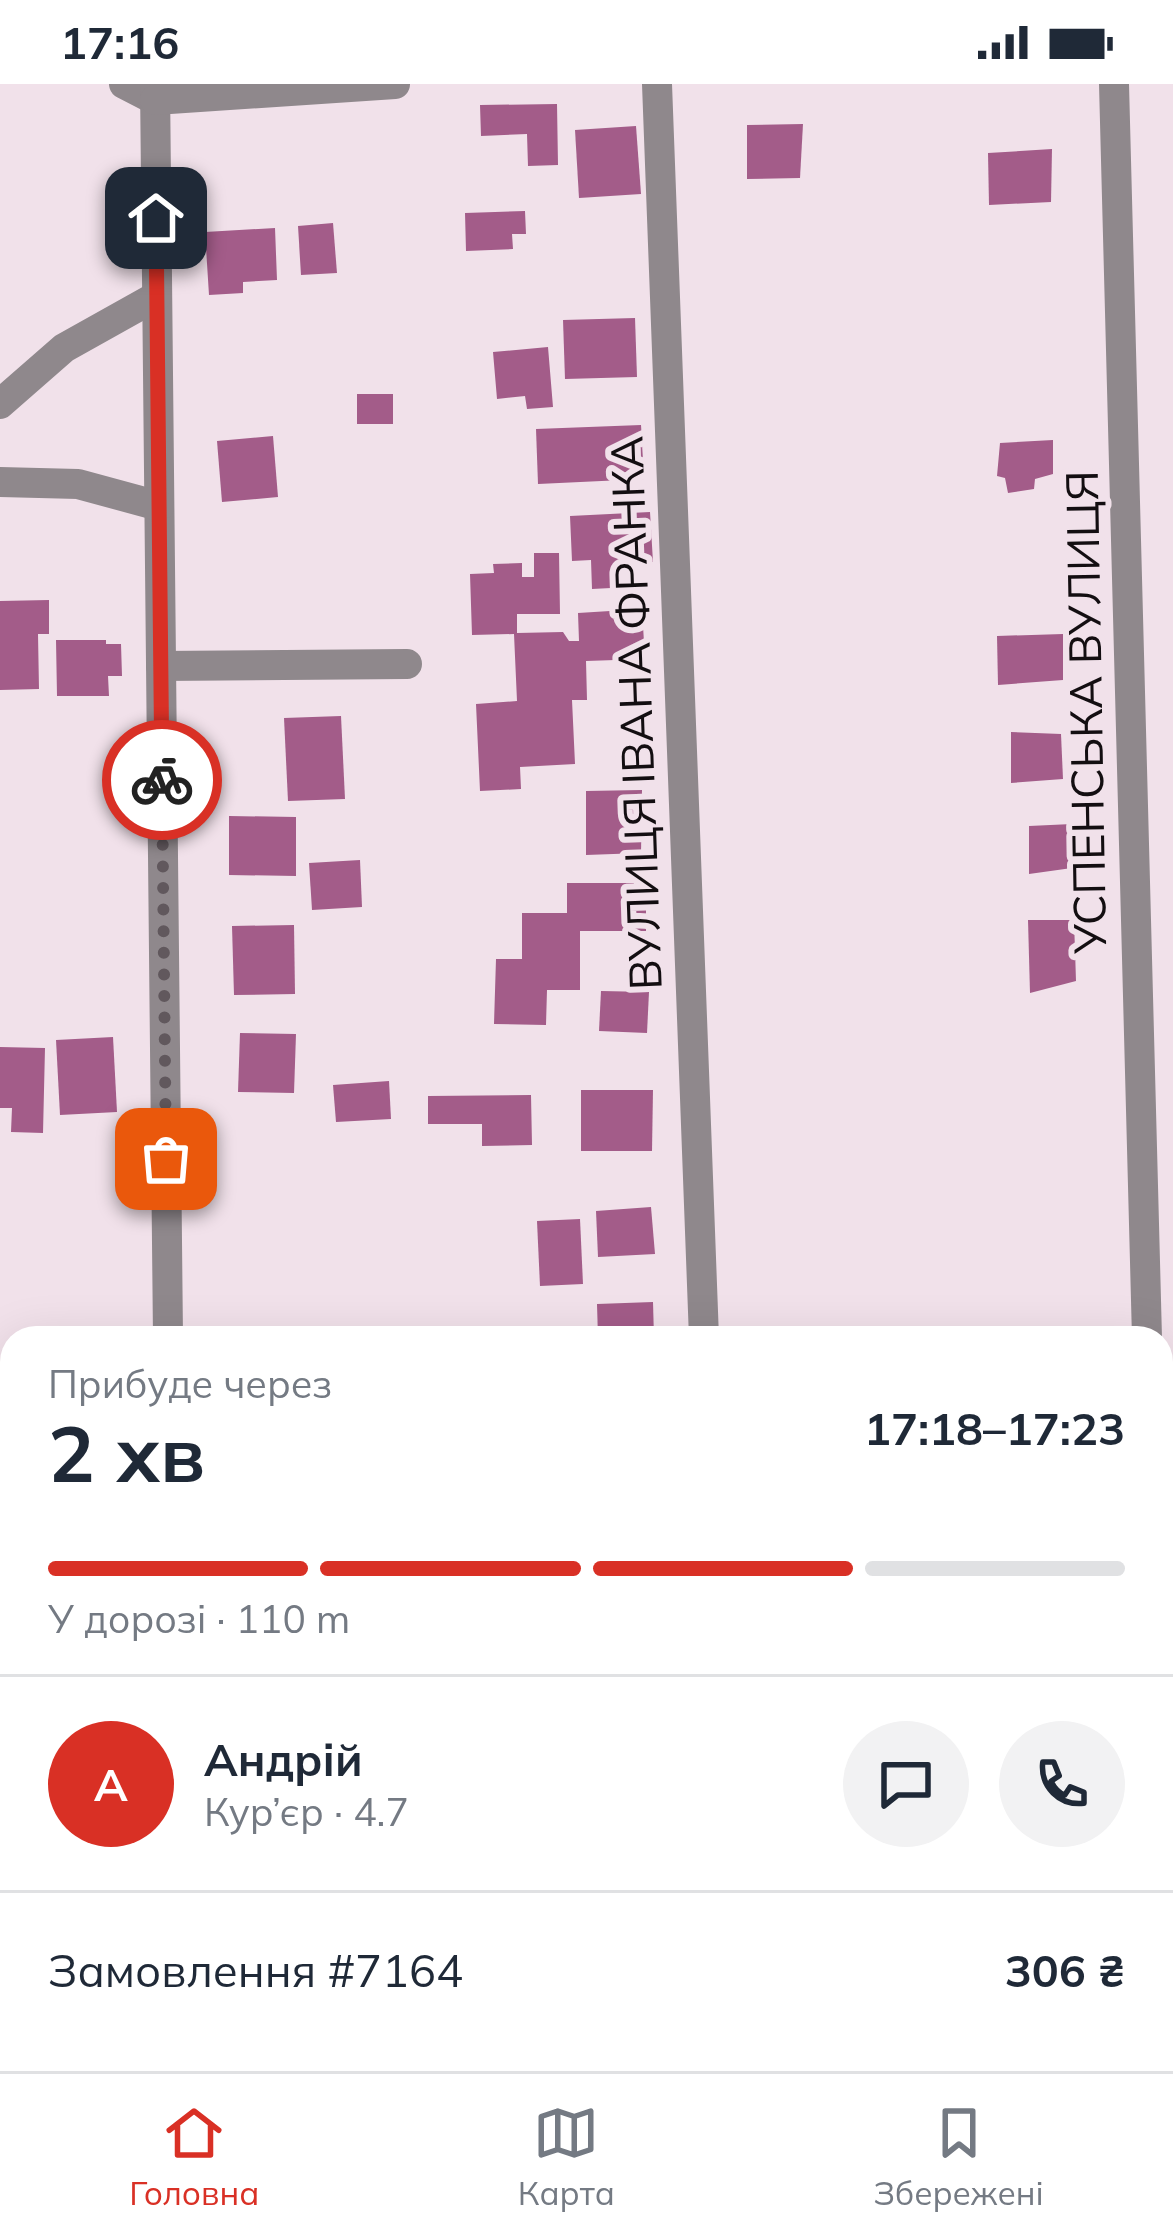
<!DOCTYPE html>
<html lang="uk">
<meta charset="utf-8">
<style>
body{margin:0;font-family:Mulish,sans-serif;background:#f2f2f3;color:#1f2937;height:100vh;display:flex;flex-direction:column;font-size:45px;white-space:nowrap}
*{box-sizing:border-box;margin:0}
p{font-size:39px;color:#747a83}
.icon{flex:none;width:66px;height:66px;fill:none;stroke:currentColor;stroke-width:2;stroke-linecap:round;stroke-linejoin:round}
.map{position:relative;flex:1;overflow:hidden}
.details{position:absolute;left:0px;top:1242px;width:1173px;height:747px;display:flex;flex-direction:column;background:#fff;border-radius:36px 36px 0 0;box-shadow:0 12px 48px #0002}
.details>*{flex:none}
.pin{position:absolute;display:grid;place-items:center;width:102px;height:102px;color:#fff;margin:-51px;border-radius:24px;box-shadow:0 6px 18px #0006}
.courier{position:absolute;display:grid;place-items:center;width:120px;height:120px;margin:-60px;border:9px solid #d93025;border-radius:50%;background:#fff;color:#222;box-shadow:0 3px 15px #0007}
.overview em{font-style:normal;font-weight:700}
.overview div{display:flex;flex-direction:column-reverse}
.overview{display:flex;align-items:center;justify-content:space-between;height:204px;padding:0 48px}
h1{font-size:78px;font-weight:700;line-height:90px}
.bar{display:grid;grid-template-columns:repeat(4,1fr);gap:18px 12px;align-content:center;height:144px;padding:0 48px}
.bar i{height:15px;border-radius:9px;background:#e0e1e3}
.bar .active{background:#d93025}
.bar p{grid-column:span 4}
.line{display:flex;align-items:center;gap:30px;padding:0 48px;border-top:3px solid #e0e1e3}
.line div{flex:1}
.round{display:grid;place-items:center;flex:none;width:126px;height:126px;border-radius:63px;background:#f2f2f3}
.status{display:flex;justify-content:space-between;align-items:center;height:84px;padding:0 60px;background:#fff;direction:ltr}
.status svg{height:33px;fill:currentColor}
.tabs{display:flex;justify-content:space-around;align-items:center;height:168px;border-top:3px solid #e0e1e3;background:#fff;font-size:33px;color:#747a83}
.tabs a{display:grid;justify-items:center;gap:6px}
.tabs .active{color:#d93025}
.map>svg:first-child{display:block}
.building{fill:#a35c89}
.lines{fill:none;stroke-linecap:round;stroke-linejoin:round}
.minor{stroke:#8f888c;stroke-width:30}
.tertiary{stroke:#8f888c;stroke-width:30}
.done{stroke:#61585d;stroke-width:12;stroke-dasharray:0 21.6}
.route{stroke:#d93025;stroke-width:15}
.labels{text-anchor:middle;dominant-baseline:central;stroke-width:12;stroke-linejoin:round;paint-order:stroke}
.street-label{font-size:45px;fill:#130e11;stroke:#f1e1ea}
</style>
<div class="status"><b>17:16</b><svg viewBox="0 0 49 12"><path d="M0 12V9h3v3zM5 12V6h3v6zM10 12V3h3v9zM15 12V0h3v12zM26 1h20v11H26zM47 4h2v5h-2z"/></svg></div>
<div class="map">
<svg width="1173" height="1987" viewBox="0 0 1173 1987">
<rect width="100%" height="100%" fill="#f1e1ea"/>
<g class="building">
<path d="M557,20L558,81L528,82L527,50L481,52L480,21Z"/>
<path d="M803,40L800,94L747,95V41Z"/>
<path d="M636,42L641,110L579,114L575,46Z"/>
<path d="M1052,65L1051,118L989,121L988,69Z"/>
<path d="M525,127L526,150H512L513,165L466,167L465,129Z"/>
<path d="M333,139L337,189L301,191L298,142Z"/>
<path d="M275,144L277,196L243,198V209L209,211L205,148Z"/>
<path d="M635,234L637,293L565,295L563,236Z"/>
<path d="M548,263L553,323L527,325L525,312L497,315L493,268Z"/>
<rect x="357" y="310" width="36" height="30"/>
<path d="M641,341L644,395L538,400L536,345Z"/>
<path d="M273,352L278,413L222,418L217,357Z"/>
<path d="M1053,356V390L1035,395L1034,405L1008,409L1005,394L997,392L1000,359Z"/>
<path d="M650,428L653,478L629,479L630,503L592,505L591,476L572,477L570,432Z"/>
<path d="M534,469H559L560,530H517V549L563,548L569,557H579L578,529L642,525L645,575L586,577L587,616H572L575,680L520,683L521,705L480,707L476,620L517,617L514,550L472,551L470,490L494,489L493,480L522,479V493H534Z"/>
<path d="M49,516V550H38L39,605L0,606V517Z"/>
<path d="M1063,550V596L998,601L997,552Z"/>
<path d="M56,556H106V560H121L122,592H108L109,612H57Z"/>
<path d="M341,632L345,715L288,717L284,634Z"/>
<path d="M1011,648L1061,650L1063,695L1011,699Z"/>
<path d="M642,706L641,769L586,771V707Z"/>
<path d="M229,732L296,733V792L229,791Z"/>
<path d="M1072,740V784L1029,790V742Z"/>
<path d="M360,776L362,823L312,826L309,779Z"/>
<path d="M567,799H646V847H580V906H547L546,941L494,940L496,875H522V829H567Z"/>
<path d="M1028,836H1074L1076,897L1030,909Z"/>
<path d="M294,841L295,910L234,911L232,842Z"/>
<path d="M601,907L649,908L647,949L599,947Z"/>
<path d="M240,949L296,950L294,1009L238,1008Z"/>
<path d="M113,953L117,1028L60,1031L56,956Z"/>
<path d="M0,963L45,964L43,1049L11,1048L12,1024H0Z"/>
<path d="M389,997L391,1035L336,1038L333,1001Z"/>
<path d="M581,1006H653L652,1067H581Z"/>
<path d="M531,1011L532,1061L482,1062V1040H428V1012Z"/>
<path d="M651,1123L655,1170L598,1173L596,1127Z"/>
<path d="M580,1135L583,1200L540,1202L537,1137Z"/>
<path d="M653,1218L654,1254H598L597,1220Z"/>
<path d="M53,1977H129L130,1987H53Z"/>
<path d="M673,1978V1987H615V1983Z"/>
</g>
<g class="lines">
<g class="minor">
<path d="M124,0L155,16"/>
<path d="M155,0L168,1254"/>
<path d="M657,0L704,1254"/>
<path d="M155,16L395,0"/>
<path d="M0,320L64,264L157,212"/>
<path d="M0,398L78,400L159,422"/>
<path d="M161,582L407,580"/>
<path d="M176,1977V1987"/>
<path d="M726,1977V1987"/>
</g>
<g class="tertiary">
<path d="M1114,0L1147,1254"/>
<path d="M1161,1801L1166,1987"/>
</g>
</g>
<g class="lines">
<path class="done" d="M162,696L166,1075"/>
<path class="route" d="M156,134L162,696"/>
</g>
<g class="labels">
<g class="street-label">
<text transform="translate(1085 628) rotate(-91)">УСПЕНСЬКА ВУЛИЦЯ</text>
<text transform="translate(635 629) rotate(-92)">ВУЛИЦЯ ІВАНА ФРАНКА</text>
</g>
</g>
</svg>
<div class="pin" style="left:166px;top:1075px;background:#ea580c"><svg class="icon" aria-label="bag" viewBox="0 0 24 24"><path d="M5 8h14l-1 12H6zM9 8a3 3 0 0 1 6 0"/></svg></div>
<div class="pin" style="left:156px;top:134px;background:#1f2937"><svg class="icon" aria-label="home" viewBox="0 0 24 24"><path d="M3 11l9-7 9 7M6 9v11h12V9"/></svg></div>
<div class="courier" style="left:162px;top:696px"><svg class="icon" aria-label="bike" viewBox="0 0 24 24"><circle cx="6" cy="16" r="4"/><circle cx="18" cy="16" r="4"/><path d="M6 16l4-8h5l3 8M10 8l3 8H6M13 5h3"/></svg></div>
<section class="details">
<div class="overview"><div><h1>2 хв</h1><p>Прибуде через</p></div><em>17:18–17:23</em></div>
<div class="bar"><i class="active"></i><i class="active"></i><i class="active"></i><i></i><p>У дорозі · 110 m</p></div>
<div class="line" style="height:216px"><b class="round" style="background:#d93025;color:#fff">А</b><div><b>Андрій</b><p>Кур’єр · 4.7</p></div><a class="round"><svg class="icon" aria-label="chat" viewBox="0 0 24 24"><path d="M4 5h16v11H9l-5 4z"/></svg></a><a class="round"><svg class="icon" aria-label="phone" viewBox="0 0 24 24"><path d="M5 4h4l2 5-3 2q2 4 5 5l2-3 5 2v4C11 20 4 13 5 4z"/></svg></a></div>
<div class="line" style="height:156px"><div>Замовлення #7164</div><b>306 ₴</b></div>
</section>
</div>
<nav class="tabs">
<a class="active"><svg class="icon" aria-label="home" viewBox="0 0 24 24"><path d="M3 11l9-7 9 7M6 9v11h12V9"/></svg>Головна</a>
<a><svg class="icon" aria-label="map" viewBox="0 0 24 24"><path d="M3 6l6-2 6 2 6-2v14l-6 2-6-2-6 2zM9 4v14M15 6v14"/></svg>Карта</a>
<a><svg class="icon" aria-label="saved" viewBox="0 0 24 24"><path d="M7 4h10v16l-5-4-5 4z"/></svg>Збережені</a>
</nav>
